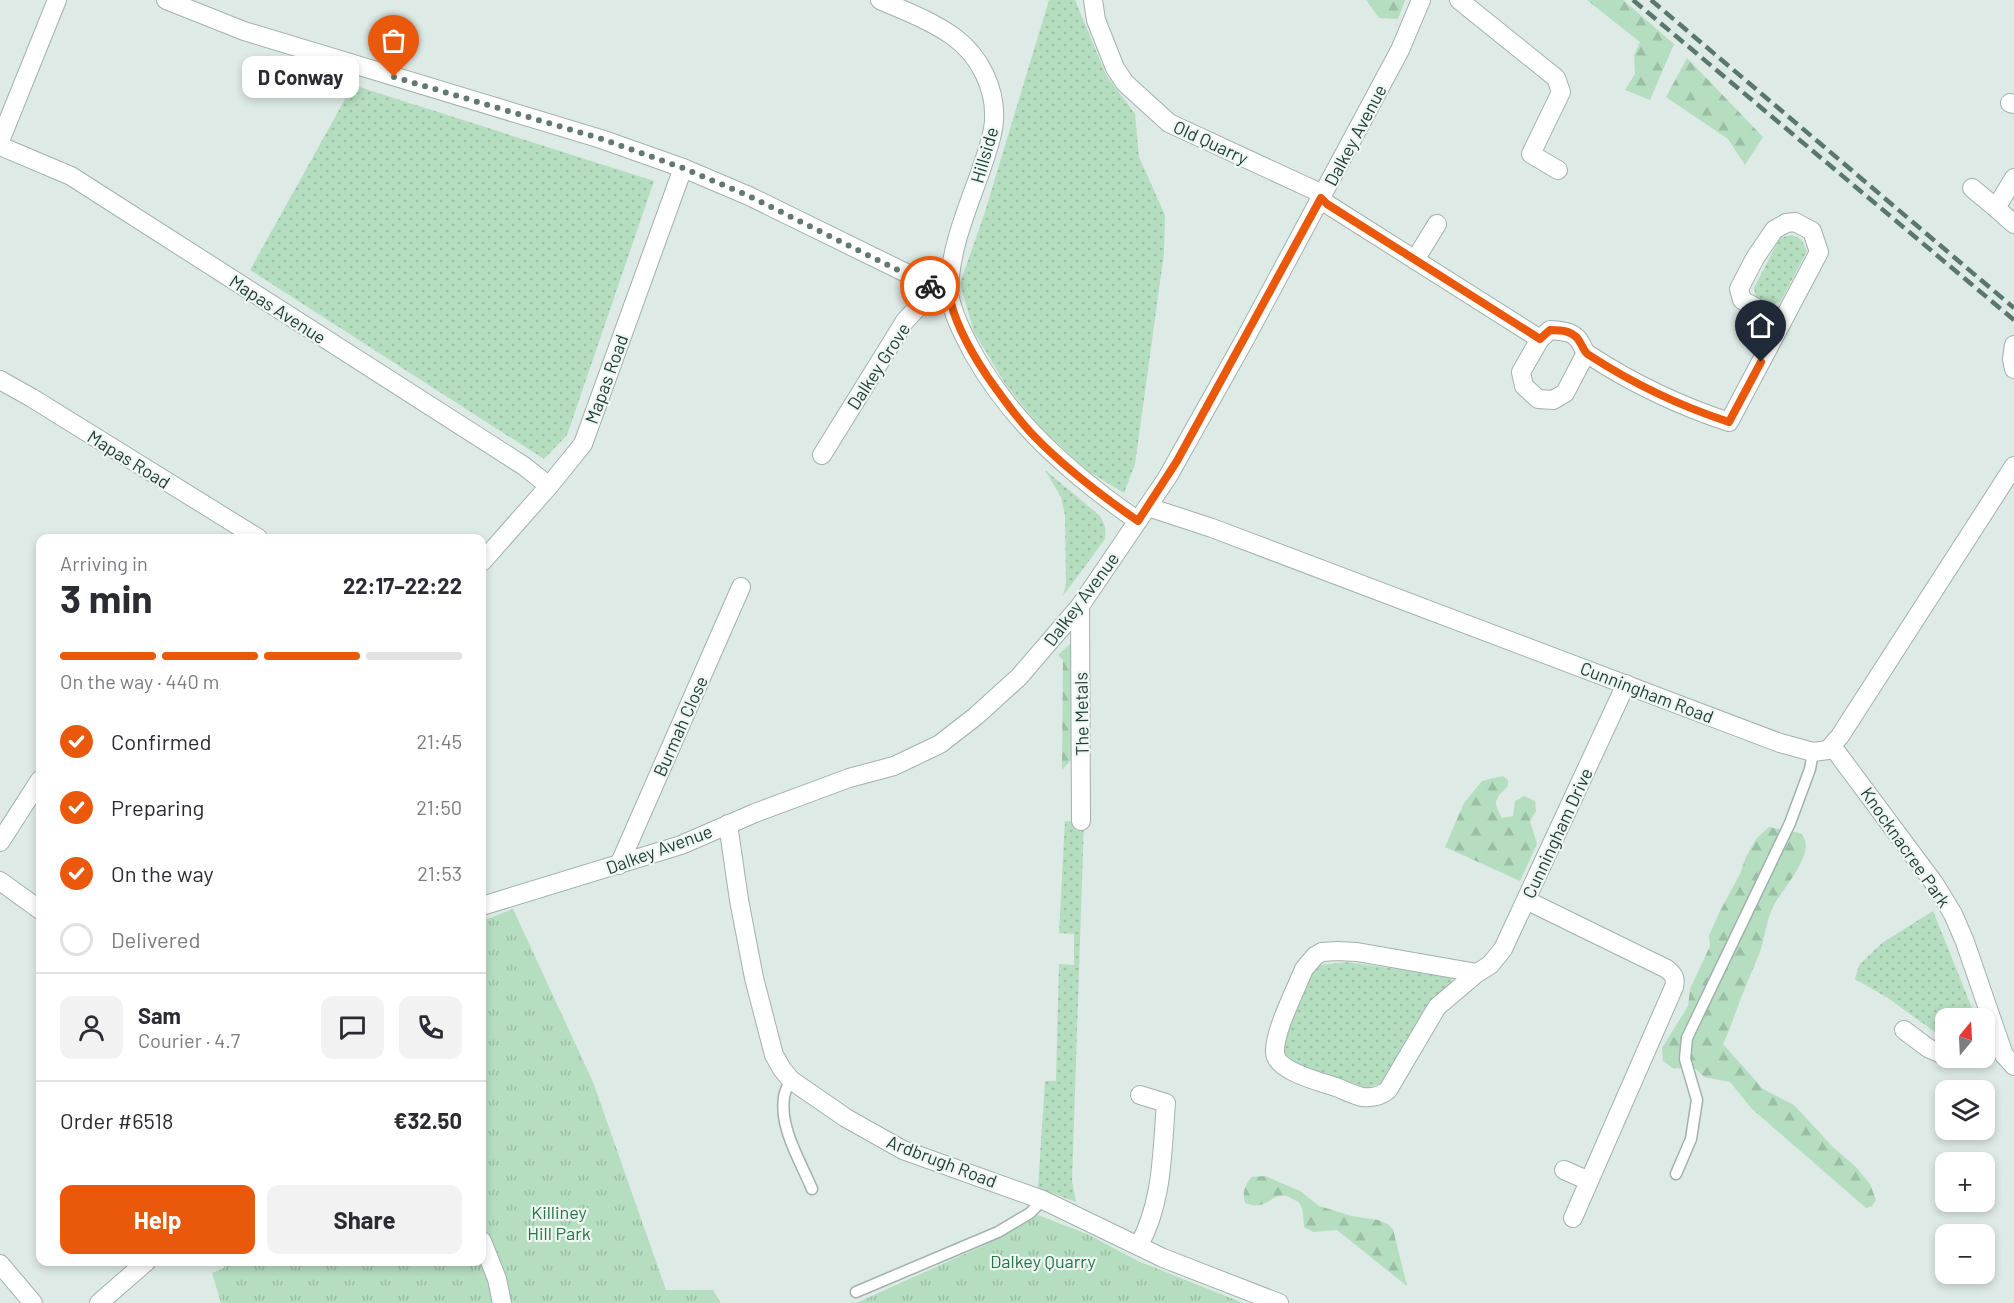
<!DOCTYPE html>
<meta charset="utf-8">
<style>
body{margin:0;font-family:Barlow,sans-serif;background:#f2f2f3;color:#2b2b33;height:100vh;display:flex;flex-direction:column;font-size:22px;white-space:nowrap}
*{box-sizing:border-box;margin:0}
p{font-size:20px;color:#7c7c81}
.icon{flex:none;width:33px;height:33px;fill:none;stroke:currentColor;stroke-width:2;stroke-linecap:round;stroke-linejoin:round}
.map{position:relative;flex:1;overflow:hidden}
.side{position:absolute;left:36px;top:534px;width:450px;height:732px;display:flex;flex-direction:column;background:#fff;border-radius:12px;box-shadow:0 3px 9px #0003}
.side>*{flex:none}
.needle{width:39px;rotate:18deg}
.buttons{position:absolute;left:1935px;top:1008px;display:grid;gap:12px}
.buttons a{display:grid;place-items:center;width:60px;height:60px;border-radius:12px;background:#fff;box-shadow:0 3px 9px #0003;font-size:30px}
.pin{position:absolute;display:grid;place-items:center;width:51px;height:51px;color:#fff;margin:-62px -26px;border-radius:50% 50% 50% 0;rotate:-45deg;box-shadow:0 0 6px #0007}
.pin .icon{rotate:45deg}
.courier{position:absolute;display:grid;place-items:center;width:60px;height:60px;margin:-30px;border:4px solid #ea580c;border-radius:50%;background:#fff;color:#222;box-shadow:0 2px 8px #0007}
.bubble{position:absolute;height:42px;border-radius:12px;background:#fff;box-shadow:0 3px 9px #0003;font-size:20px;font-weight:700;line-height:42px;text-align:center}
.head em{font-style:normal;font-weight:700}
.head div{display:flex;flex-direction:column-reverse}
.head{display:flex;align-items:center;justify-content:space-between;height:102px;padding:0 24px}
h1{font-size:39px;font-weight:700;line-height:45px}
.bar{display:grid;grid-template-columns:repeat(4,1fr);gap:9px 6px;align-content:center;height:72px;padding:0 24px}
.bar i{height:8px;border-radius:4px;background:#e1e1e2}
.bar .current{background:#ea580c}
.bar p{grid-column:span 4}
.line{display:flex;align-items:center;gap:15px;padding:0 24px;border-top:2px solid #e1e1e2}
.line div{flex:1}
.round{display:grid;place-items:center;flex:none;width:63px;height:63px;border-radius:12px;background:#f2f2f3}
ol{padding:0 24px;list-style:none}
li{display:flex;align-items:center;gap:18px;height:66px}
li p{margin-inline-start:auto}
li .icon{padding:6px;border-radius:50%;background:#ea580c;color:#fff;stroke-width:4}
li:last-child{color:#7c7c81}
li i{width:33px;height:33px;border:3px solid #e1e1e2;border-radius:50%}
.cta{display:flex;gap:12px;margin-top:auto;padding:12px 24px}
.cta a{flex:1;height:69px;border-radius:12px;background:#ea580c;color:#fff;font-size:24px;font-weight:700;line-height:69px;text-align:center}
.cta a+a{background:#f2f2f3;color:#2b2b33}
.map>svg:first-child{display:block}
.grass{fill:url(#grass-dots)}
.forest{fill:url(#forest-firs)}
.park{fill:url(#park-tufts)}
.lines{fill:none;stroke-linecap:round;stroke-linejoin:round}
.service-casing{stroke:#a1b2ac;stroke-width:13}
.minor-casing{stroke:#a1b2ac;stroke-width:20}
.tertiary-casing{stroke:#a1b2ac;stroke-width:20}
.service{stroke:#fff;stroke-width:10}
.minor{stroke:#fff;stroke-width:18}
.tertiary{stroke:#fff;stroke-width:18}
.rail{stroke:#59776e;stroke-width:4.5;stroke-dasharray:12 6;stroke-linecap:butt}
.done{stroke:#627871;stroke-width:6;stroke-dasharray:0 10.8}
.route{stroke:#ea580c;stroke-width:8}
.labels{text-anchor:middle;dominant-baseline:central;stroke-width:4.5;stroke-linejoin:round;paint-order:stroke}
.street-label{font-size:18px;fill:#1f3b33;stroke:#eef7f3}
.park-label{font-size:18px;fill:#277344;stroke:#eef7f3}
</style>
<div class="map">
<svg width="2014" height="1303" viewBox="0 0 2014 1303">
<defs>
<pattern id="grass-dots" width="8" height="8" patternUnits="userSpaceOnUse" patternTransform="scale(1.5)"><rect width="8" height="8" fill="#b5ddc0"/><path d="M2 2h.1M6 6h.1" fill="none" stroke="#9bbfa5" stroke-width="1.8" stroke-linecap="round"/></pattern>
<pattern id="forest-firs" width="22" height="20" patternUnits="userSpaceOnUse" patternTransform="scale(1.5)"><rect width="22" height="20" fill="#b5ddc0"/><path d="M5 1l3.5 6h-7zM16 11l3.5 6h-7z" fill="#9bbfa5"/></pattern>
<pattern id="park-tufts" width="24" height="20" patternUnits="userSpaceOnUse" patternTransform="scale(1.5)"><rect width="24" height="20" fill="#b5ddc0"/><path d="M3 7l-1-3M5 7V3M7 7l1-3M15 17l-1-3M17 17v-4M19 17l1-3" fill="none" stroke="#9bbfa5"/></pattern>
</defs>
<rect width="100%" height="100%" fill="#deeae5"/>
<g class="grass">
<path d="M1049,0H1075L1106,75L1135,114L1139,157L1165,215L1164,253L1135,464L1124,493L1086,470L1042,429L1006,385L974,332L960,283L984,215Z"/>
<path d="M353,85L654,181L567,435L544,459L250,270Z"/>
<path d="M1792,235L1801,239L1807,251L1781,301L1772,305L1762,303L1756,298L1754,288L1780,238Z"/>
<path d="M1045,470L1099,515C1105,523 1106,529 1105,539L1063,596L1066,584L1065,515L1061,497Z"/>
<path d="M1065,821L1084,822L1072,1181L1076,1202L1038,1188L1045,1081H1056L1059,964L1074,965V934L1059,933Z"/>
<path d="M1933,911L1976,1018H1946L1945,1036L1939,1035L1888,998L1855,979L1859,965L1882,943Z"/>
<path d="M1347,962L1453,977L1449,988L1434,996L1386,1077L1379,1084L1367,1088L1354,1087L1292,1064L1284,1056C1284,1024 1301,997 1314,970L1320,965Z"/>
</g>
<g class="forest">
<path d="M1366,0H1405L1398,19L1379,18Z"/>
<path d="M1587,0H1623L1674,44L1650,100L1625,90L1635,74L1634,55L1640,42Z"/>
<path d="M1687,58L1763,137L1745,165L1728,139L1666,97Z"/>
<path d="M1070,644L1077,649L1073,753L1070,761L1062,770L1063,660L1058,655Z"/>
<path d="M1503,776L1508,780V786C1495,799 1492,801 1502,818L1513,816L1515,801L1524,796L1535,801L1536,811L1530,821L1537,844L1520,881L1445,847L1464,803L1482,781Z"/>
<path d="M1769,827L1800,833C1820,849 1782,889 1774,905C1767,918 1765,935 1761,949C1756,962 1750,975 1745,988C1737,1007 1732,1025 1723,1044L1763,1089L1794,1105L1833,1147L1856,1167L1870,1184L1876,1200L1872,1206L1866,1208L1752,1109L1730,1082L1704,1077L1696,1069L1673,1068L1663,1061L1662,1048L1688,1006L1690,989L1710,946L1709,936L1719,913L1740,874L1746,857L1756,839Z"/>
<path d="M1265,1176L1300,1191L1319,1206L1352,1216L1378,1220L1388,1224L1393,1229L1407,1286L1337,1230L1313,1232L1304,1227C1303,1220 1304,1208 1299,1203C1297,1200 1293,1200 1291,1198C1272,1188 1269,1213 1245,1203C1242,1192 1245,1185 1252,1177Z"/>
</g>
<g class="park">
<path d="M513,909L593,1082L666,1290H713L721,1303H221L212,1273L224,1268L223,1262H482V921Z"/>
<path d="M1038,1215L1087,1234L1138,1261L1243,1303H856L987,1244Z"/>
</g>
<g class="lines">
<defs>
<g id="service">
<path d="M791,1080C788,1085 785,1091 784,1097C779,1128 801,1162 812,1189"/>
<path d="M1676,1174L1691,1139L1697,1100L1685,1059L1687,1038L1790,823L1810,769L1813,752"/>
<path d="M856,1292L998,1232L1030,1213L1043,1200"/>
</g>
<g id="minor">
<path d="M166,0L244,31L601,139L683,168L749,196L949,294C953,315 963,334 973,353C1012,423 1073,476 1138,521"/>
<path d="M1093,0L1096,20L1115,68L1125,83L1169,123L1314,190L1327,204L1540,339"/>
<path d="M1459,0L1556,78L1561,92L1531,154L1558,170"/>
<path d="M2010,103L2014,104"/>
<path d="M0,141L57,0"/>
<path d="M0,146L71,176L524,466L549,486"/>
<path d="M2014,178L1996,208L2014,224"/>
<path d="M1972,188L1996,208"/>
<path d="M1795,222L1812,231L1819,252L1782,322L1742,300L1739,289L1755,258L1774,230L1786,223Z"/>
<path d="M1415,260L1437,224"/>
<path d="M2014,345L2012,359L2014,369"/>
<path d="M1586,353L1565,393L1553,400L1538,399L1524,386L1521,372L1540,339L1550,330C1563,331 1575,331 1581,344C1584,349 1585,353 1589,355C1632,383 1680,406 1729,422L1782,322"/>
<path d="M0,380L32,398L258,538"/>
<path d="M822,455L905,321L919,306L949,294C949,250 967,210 981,170C986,154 993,138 994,121C996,89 980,56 954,37C932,21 905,11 880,0"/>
<path d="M1148,507L1212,528L1780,743L1813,752L1828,750L1840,736L2014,466"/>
<path d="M482,562L549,486L583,444L683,168"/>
<path d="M1080,606L1081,821"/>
<path d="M1832,746L1934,883L1953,914L1965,942L2004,1055L2014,1066"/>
<path d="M728,824L739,900L754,978L774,1055L782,1069L791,1080L846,1118L903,1150L1043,1200L1163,1258L1279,1303"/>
<path d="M0,842L40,780"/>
<path d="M619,865L741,587"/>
<path d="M0,881L40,910"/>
<path d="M1526,900L1667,969C1674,975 1676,978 1674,987L1573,1218"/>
<path d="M1477,973L1357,952L1338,951L1322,952L1315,956L1304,969C1296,989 1274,1032 1275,1052C1275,1071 1321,1082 1336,1087C1344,1090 1353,1095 1362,1097C1371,1098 1381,1096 1388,1090L1437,1007L1477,973L1490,965L1503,949L1626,684"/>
<path d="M1904,1030L1928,1048L1946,1056"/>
<path d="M1953,1058H1977"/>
<path d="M1564,1170L1589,1181"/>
<path d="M482,1241L497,1279L502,1303"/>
<path d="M1139,1245C1163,1202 1162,1151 1166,1103L1140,1095"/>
<path d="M0,1264L33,1303"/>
</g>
<g id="tertiary">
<path d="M482,906L681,845L755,813L849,778L894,766L940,744L976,716L1019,677L1080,606L1167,478L1245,339L1400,50L1421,0"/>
<path d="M99,1303L146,1262"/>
</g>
</defs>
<use href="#service" class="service-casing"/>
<use href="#minor" class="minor-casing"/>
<use href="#tertiary" class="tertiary-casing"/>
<use href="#service" class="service"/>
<use href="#minor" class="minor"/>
<use href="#tertiary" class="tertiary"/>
<g class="rail">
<path d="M1633,0L2014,320"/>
<path d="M1651,0L2014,308"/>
</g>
</g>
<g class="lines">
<path class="done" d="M394,77L602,139L683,168L749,196L930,286"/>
<path class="route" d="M930,286L949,294C954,323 971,352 987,376C1002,397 1017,419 1035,437C1066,469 1102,496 1138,521L1177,461L1321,198L1327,204L1540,339L1550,330C1563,330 1575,331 1581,344C1584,349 1585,353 1589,355C1632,383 1680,406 1729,422L1761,362"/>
</g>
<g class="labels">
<g class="street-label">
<text transform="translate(1355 135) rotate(-62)">Dalkey Avenue</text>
<text transform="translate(1211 142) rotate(25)">Old Quarry</text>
<text transform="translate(984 155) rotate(-74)">Hillside</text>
<text transform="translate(278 309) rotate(33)">Mapas Avenue</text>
<text transform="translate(878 366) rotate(-57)">Dalkey Grove</text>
<text transform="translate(606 379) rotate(-70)">Mapas Road</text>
<text transform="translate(129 459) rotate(32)">Mapas Road</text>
<text transform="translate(1081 599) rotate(-53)">Dalkey Avenue</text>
<text transform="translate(1647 692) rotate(21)">Cunningham Road</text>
<text transform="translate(1081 714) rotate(-91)">The Metals</text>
<text transform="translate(680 726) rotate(-66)">Burmah Close</text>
<text transform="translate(1557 833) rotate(-65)">Cunningham Drive</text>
<text transform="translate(1906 847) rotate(55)">Knocknacree Park</text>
<text transform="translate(659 849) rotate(-20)">Dalkey Avenue</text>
<text transform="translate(942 1161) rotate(21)">Ardbrugh Road</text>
</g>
<g class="park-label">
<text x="559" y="1212">Killiney<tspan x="559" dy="21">Hill Park</tspan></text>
<text x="1043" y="1261">Dalkey Quarry</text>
</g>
</g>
</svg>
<div class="buttons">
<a><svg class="needle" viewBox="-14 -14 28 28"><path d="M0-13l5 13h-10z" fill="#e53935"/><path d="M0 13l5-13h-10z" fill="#7c7c81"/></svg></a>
<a><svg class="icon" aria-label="layers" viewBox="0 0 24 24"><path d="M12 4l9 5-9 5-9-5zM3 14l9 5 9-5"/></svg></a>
<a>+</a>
<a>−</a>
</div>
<div class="pin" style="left:394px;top:77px;background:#ea580c"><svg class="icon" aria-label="bag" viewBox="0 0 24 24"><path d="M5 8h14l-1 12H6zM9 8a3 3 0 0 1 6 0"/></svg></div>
<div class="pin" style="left:1761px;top:362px;background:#1f2937"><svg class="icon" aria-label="home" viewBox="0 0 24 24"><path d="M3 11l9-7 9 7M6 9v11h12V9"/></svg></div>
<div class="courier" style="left:930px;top:286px"><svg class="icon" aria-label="bike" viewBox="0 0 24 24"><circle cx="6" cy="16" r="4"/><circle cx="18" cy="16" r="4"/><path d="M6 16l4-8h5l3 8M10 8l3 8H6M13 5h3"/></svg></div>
<div class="bubble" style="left:242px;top:56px;width:117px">D Conway</div>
<section class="side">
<div class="head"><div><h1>3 min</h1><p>Arriving in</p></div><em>22:17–22:22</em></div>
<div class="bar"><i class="current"></i><i class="current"></i><i class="current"></i><i></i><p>On the way · 440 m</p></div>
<ol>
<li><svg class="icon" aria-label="check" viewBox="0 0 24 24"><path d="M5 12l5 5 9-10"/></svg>Confirmed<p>21:45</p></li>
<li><svg class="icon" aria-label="check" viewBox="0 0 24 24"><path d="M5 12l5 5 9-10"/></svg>Preparing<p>21:50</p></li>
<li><svg class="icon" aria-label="check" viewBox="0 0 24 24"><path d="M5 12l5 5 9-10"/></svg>On the way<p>21:53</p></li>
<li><i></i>Delivered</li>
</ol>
<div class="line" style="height:108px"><a class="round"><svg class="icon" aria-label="person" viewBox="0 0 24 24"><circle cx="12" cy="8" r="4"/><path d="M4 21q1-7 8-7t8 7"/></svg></a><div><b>Sam</b><p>Courier · 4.7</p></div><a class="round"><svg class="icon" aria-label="chat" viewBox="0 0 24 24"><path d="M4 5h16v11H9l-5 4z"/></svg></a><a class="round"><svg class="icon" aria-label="phone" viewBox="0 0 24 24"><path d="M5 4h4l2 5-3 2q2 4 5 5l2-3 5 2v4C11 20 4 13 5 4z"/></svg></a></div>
<div class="line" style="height:78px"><div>Order #6518</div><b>€32.50</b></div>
<div class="cta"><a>Help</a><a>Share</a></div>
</section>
</div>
